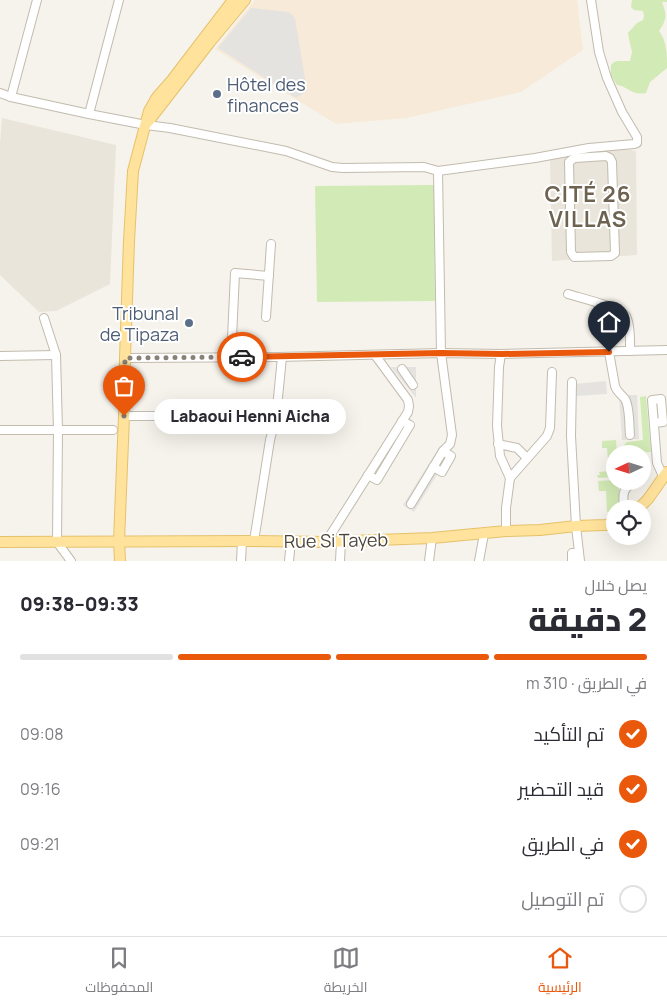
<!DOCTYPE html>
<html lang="ar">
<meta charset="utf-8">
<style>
body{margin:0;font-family:Manrope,Cairo,sans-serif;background:#f2f2f3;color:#2b2b33;direction:rtl;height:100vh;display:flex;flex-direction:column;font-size:19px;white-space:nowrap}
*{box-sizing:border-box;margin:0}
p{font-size:16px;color:#7c7c81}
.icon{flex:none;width:28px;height:28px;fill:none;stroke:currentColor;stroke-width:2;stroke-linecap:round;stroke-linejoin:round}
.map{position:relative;height:561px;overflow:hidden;direction:ltr}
.side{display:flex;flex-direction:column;background:#fff;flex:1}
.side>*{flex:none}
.needle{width:32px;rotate:266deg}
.tools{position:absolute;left:606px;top:445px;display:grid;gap:10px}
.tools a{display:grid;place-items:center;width:45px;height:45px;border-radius:50%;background:#fff;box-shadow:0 5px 20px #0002;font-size:25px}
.pin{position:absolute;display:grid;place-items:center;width:42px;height:42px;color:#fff;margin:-51px -21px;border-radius:50% 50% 50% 0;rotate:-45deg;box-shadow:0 0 5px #0007}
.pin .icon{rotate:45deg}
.courier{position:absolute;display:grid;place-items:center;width:50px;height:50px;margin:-25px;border:4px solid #ea580c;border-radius:50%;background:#fff;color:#222;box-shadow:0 1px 6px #0007}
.bubble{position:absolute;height:35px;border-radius:18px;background:#fff;box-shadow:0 5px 20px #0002;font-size:16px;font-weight:800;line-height:35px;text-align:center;direction:rtl}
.overview em{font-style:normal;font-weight:800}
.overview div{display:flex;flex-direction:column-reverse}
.overview{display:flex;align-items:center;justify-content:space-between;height:85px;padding:0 20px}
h1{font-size:32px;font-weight:800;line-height:38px}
.bar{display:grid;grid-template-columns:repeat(4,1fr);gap:8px 5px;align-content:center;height:60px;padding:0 20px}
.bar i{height:6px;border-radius:4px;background:#e1e1e2}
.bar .on{background:#ea580c}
.bar p{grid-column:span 4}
ol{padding:0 20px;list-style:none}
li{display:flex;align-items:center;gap:15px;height:55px}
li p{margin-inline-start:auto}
li .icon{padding:5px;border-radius:50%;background:#ea580c;color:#fff;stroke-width:4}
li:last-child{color:#7c7c81}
li i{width:28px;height:28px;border:2px solid #e1e1e2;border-radius:50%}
.tab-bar{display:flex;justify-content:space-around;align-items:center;height:70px;border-top:1px solid #e1e1e2;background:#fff;font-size:14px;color:#7c7c81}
.tab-bar a{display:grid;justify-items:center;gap:2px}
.tab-bar .on{color:#ea580c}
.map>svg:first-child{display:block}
.residential{fill:#eae5da}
.commercial{fill:#f7ead8}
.green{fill:#d2eab5}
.parking{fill:#e5e3e0}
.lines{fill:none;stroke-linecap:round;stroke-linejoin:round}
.minor-casing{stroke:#c2bbae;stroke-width:10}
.major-casing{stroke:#e6c16a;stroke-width:12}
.minor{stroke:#fff;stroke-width:8}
.major{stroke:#ffe39c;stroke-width:10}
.done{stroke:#878178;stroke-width:5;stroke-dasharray:0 9}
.route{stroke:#ea580c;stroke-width:6}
.service-dot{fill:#5c6f8a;stroke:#fff;stroke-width:2}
.labels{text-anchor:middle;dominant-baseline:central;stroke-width:4;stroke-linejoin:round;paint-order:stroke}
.service-label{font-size:18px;fill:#4e5e75;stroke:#fff;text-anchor:start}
.street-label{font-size:18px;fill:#4b4439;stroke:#fff}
.district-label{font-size:22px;font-weight:bold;letter-spacing:1px;fill:#6e6250;stroke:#fff}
</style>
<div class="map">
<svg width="667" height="561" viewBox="0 0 667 561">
<rect width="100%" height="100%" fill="#f6f3ec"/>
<g class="residential">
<path d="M2,118L116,145L110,284L56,311L39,312L0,275V144Z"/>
<path d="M614,149H626L636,151L637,255L552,261L550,160L570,155Z"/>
</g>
<path class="commercial" d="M255,0H577L583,50L521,92L406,118L336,124L215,49Z"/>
<g class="green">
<path d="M632,0H667V2H662C667,16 667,19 659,31C667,41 667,55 667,68L650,82L646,93C632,96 629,87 617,85L611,75V65L614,62L618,61H630L632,52L629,39L628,33L637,23L643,20L644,16L643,11L634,10L631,7Z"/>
<path d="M434,185L435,301L317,302L315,186Z"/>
<path d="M646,396L651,452L624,453C624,449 623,444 627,442L643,440L640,397Z"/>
<path d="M616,440L617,454H615V477L598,478L597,475H600L599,472L609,471L607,448H602V441Z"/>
<path d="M615,480V481H619V501L614,512H607L606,491H599L598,481Z"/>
</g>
<g class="parking">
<path d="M251,8L289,12L295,18L307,91L296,98L218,48Z"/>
<path d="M391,367H416V398Z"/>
<path d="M606,381L607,394L575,396L574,384Z"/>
<path d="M619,395H637L639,439L622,440Z"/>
<path d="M440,446L455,455L442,475L438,473L414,512L403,505Z"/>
</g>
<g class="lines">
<defs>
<g id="minor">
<path d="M0,93L11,97L89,114L146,125L170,128L286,151L332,167L343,168L424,167L438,171L535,158L589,148L634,144L637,143V137L622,112L607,78L599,52L591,0"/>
<path d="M11,97L37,0"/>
<path d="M89,114L119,0"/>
<path d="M606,156L610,158L612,162L615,253L611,256L574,257L571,252L569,162L573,159L575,158Z"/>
<path d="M568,294C580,298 620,307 626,316C631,326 630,341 630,351"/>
<path d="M266,317L271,244"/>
<path d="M44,318L56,355L58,430L57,542L71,561"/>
<path d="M232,338L235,273L269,276"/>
<path d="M609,352L615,386C617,392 621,394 625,399C630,407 629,426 630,435"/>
<path d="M501,354L499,367L497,426L500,456L510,478L506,508V531"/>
<path d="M0,356L56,355"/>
<path d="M125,358L278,357L441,353L501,354L667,350"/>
<path d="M402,369L413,385"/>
<path d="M572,382L571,436L576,526L580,561"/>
<path d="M124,416H217"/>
<path d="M654,423L663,422L661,399L652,400L657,463L663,476"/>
<path d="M0,430H113"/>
<path d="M498,444L517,448L527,458"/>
<path d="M433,467L442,472L451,456L443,451"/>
<path d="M368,475L377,480L410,425L402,421"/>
<path d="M510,478L547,436L550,428L552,372"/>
<path d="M411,504L443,451L450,444L452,435L441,353L438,171"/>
<path d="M624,509C623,494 621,490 635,481"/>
<path d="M254,541L270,440L276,418L282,357"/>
<path d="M326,542L408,412L409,406L408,400L375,355"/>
<path d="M241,561L242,541"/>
<path d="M289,561L291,541"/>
<path d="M340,561L341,541"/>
<path d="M429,561L432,538"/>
<path d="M479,561L484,534"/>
<path d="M572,561V553H579"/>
</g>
<g id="major">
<path d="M148,122L210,42L245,0"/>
<path d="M638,509L648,499L667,472"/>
<path d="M0,542L254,541L326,542L377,540L432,538L506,531L540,530L576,526L605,525L615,523"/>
<path d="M120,561L119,541L124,416L125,358L129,241L133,171L149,111L157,97L172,80L233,0"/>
</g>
</defs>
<use href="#minor" class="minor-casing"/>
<use href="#major" class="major-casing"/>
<use href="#minor" class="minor"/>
<use href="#major" class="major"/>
</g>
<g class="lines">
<path class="done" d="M124,416L125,358L242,357"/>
<path class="route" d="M242,357L441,353L502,354L609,352"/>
</g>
<g class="service-dot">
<circle cx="217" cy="94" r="5"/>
<circle cx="189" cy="323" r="5"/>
</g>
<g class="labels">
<g class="service-label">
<text x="227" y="84">Hôtel des<tspan x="227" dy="21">finances</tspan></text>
<text x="179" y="313" text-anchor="end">Tribunal<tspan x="179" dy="21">de Tipaza</tspan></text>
</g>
<g class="street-label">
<text transform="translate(336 540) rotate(-1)">Rue Si Tayeb</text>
</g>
<g class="district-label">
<text x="588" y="194">CITÉ 26<tspan x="588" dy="25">VILLAS</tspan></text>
</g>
</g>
</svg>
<div class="tools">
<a><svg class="needle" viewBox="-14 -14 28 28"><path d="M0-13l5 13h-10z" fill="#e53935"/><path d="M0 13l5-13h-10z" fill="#7c7c81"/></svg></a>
<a><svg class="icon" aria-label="locate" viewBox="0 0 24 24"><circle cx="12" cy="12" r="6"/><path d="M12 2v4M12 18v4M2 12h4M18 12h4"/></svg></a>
</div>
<div class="pin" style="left:124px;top:416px;background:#ea580c"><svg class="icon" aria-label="bag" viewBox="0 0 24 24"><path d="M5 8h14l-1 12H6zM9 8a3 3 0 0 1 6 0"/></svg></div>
<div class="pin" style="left:609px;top:352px;background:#1f2937"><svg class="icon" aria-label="home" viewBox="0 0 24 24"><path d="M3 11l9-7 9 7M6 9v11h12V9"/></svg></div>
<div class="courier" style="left:242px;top:357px"><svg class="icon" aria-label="car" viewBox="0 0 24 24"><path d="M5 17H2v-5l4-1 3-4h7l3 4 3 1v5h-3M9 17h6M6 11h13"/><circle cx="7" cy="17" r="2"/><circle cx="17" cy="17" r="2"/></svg></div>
<div class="bubble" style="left:154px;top:399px;width:192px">Labaoui Henni Aicha</div>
</div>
<section class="side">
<div class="overview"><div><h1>2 دقيقة</h1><p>يصل خلال</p></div><em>09:33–09:38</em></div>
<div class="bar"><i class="on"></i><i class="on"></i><i class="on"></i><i></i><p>في الطريق · 310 m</p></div>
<ol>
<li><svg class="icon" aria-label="check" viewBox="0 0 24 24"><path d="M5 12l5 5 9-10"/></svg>تم التأكيد<p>09:08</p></li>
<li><svg class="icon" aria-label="check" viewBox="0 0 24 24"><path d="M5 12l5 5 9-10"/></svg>قيد التحضير<p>09:16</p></li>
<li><svg class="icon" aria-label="check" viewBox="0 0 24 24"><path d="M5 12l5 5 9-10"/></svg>في الطريق<p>09:21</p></li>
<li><i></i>تم التوصيل</li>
</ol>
</section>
<nav class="tab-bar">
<a class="on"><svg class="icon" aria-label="home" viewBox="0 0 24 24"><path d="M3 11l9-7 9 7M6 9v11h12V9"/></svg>الرئيسية</a>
<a><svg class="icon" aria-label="map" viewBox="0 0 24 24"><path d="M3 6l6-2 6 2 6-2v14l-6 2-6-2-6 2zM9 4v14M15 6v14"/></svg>الخريطة</a>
<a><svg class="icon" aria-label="saved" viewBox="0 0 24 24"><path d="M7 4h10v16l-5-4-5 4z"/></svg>المحفوظات</a>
</nav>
